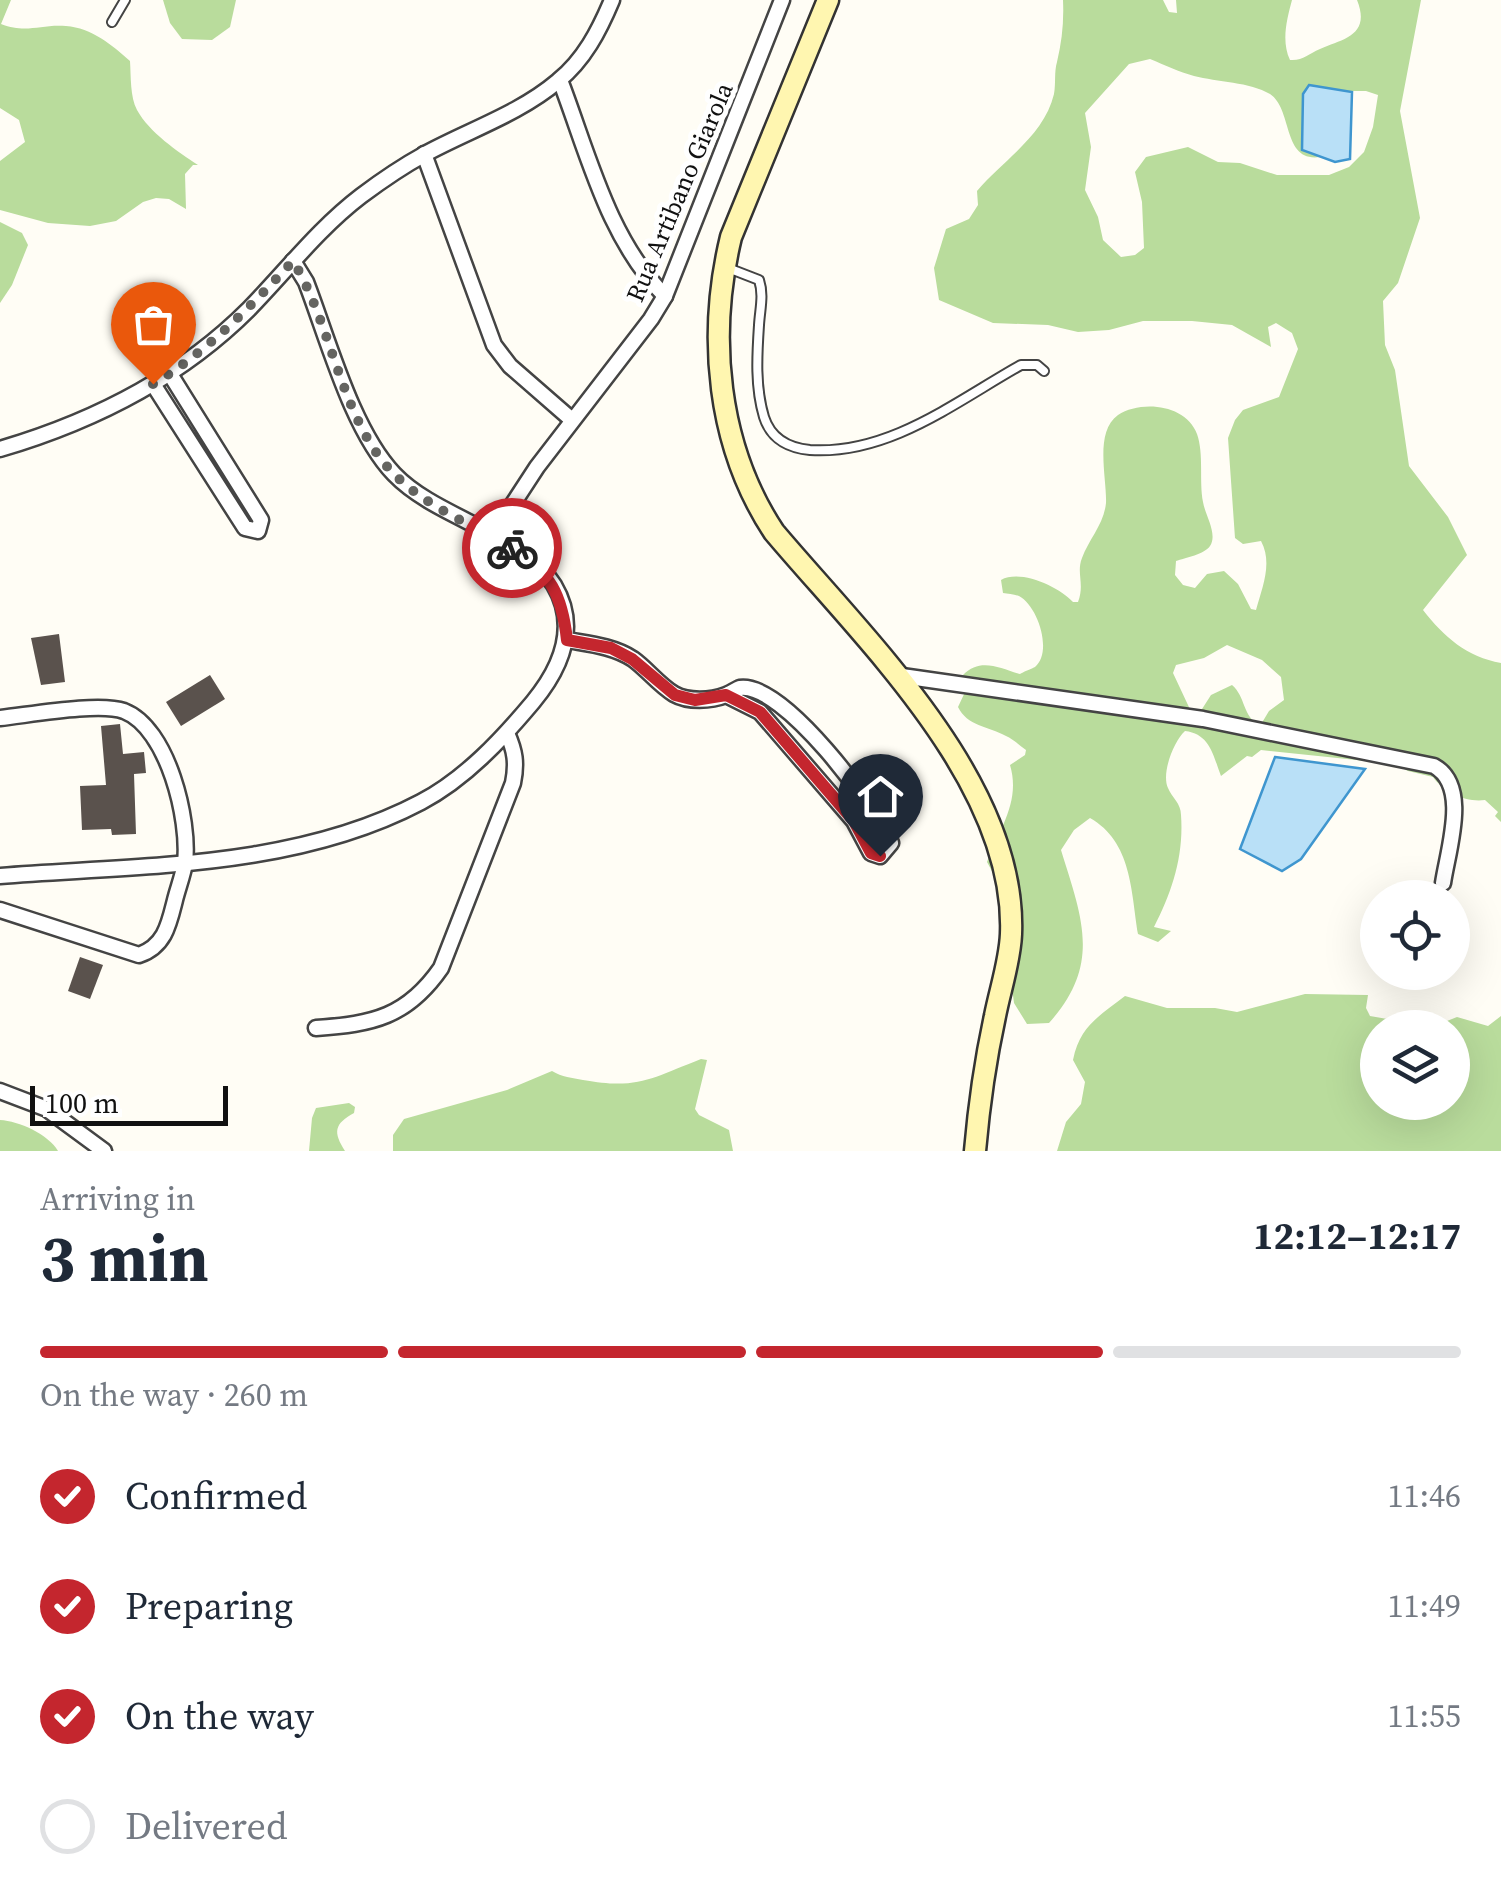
<!DOCTYPE html>
<meta charset="utf-8">
<style>
body{margin:0;font-family:"Source Serif 4",serif;background:#f6f6f7;color:#1f2937;height:100vh;display:flex;flex-direction:column;font-size:38px;white-space:nowrap}
*{box-sizing:border-box;margin:0}
p{font-size:32px;color:#747a83}
.icon{flex:none;width:55px;height:55px;fill:none;stroke:currentColor;stroke-width:2;stroke-linecap:round;stroke-linejoin:round}
.map{position:relative;height:1151px;overflow:hidden}
.drawer{display:flex;flex-direction:column;background:#fff;flex:1}
.drawer>*{flex:none}
.fabs{position:absolute;left:1360px;top:880px;display:grid;gap:20px}
.fabs a{display:grid;place-items:center;width:110px;height:110px;border-radius:50%;background:#fff;box-shadow:0 10px 40px #0002;font-size:50px}
.scale{position:absolute;left:30px;bottom:25px;width:198px;box-sizing:border-box;padding-left:10px;border:5px solid #111;border-top:0;font-size:28px;line-height:35px;white-space:nowrap;color:#111;-webkit-text-stroke:8px #fff;paint-order:stroke}
.pin{position:absolute;display:grid;place-items:center;width:85px;height:85px;color:#fff;margin:-102px -42px;border-radius:50% 50% 50% 0;rotate:-45deg;box-shadow:0 0 10px #0007}
.pin .icon{rotate:45deg}
.courier{position:absolute;display:grid;place-items:center;width:100px;height:100px;margin:-50px;border:8px solid #c4262e;border-radius:50%;background:#fff;color:#222;box-shadow:0 2px 12px #0007}
.head em{font-style:normal;font-weight:700}
.head div{display:flex;flex-direction:column-reverse}
.head{display:flex;align-items:center;justify-content:space-between;height:170px;padding:0 40px}
h1{font-size:65px;font-weight:700;line-height:75px}
.bar{display:grid;grid-template-columns:repeat(4,1fr);gap:15px 10px;align-content:center;height:120px;padding:0 40px}
.bar i{height:12px;border-radius:8px;background:#e0e1e3}
.bar .current{background:#c4262e}
.bar p{grid-column:span 4}
ol{padding:0 40px;list-style:none}
li{display:flex;align-items:center;gap:30px;height:110px}
li p{margin-inline-start:auto}
li .icon{padding:10px;border-radius:50%;background:#c4262e;color:#fff;stroke-width:4}
li:last-child{color:#747a83}
li i{width:55px;height:55px;border:5px solid #e0e1e3;border-radius:50%}
.map>svg:first-child{display:block}
.forest{fill:#b9dc9c;fill-rule:evenodd}
.water{fill:#b9e0f7;stroke:#3f96cf;stroke-width:2.5}
.building{fill:#5a524d}
.lines{fill:none;stroke-linecap:round;stroke-linejoin:round}
.lane-casing{stroke:#444;stroke-width:12}
.street-casing{stroke:#444;stroke-width:19}
.secondary-casing{stroke:#333;stroke-width:25}
.lane{stroke:#fff;stroke-width:8}
.street{stroke:#fff;stroke-width:14}
.secondary{stroke:#fff6b0;stroke-width:20}
.done{stroke:#646461;stroke-width:10;stroke-dasharray:0 18}
.route{stroke:#c4262e;stroke-width:12}
.labels{text-anchor:middle;dominant-baseline:central;stroke-width:10;stroke-linejoin:round;paint-order:stroke}
.street-label{font-size:25px;fill:#111;stroke:#fff}
</style>
<div class="map">
<svg width="1501" height="1151" viewBox="0 0 1501 1151">
<rect width="100%" height="100%" fill="#fffdf5"/>
<g class="forest">
<path d="M0,0H11L1,24C27,34 40,24 66,26C92,28 112,45 130,61C131,76 130,97 137,110C149,132 178,152 198,165H193L185,174L186,209L169,199L156,198L143,202L116,221L90,226L48,223L0,210V161L25,142L19,120L0,108Z"/>
<path d="M163,0H236L230,27L212,40L182,39L170,23Z"/>
<path d="M1063,0H1163L1169,12L1177,13L1176,0H1292C1287,19 1281,41 1290,60C1303,61 1308,54 1320,49C1344,39 1371,35 1357,0H1421L1400,111L1420,218L1398,283L1383,301L1385,345L1395,370L1409,466L1448,517L1467,555L1423,610C1444,637 1467,657 1501,663V822L1495,816L1498,812L1485,800C1467,803 1443,792 1433,777L1408,771L1395,764L1261,750L1252,757L1247,756L1221,776C1213,755 1210,734 1185,731C1174,741 1161,773 1168,788C1172,798 1181,803 1181,815C1184,856 1172,892 1154,927L1171,931L1158,942L1138,934C1131,891 1132,842 1090,818L1074,830L1061,850C1082,918 1102,964 1049,1023L1027,1024L1014,1003L999,884L987,862C999,829 1021,802 1010,765L1025,755L1026,750C1019,745 1013,739 1006,736C988,726 967,726 958,707L966,690L963,675C980,657 1000,668 1020,674C1021,673 1033,668 1035,667C1053,652 1038,606 1019,596C1014,594 1008,594 1003,593L1001,580C1021,569 1059,587 1073,602H1078C1085,584 1076,573 1082,558C1089,539 1104,524 1106,503C1107,478 1094,432 1118,415C1141,400 1186,404 1197,434C1204,454 1199,481 1203,502C1205,515 1218,534 1210,546C1205,554 1185,558 1176,561L1175,575L1183,585L1195,588L1207,574L1224,571L1238,584L1251,609L1256,610C1262,588 1273,563 1261,541L1243,544L1235,538L1228,438L1235,420L1243,410L1279,397L1298,349L1292,333L1276,323L1268,327L1271,347L1232,325L1192,321H1143L1109,330L1078,332L1048,325L993,323L939,300L934,268L946,229L969,219L978,205L977,191C1003,160 1044,136 1054,94C1056,83 1054,72 1057,62C1062,41 1064,22 1063,0ZM1150,59C1165,65 1179,72 1194,76C1217,82 1250,82 1270,94C1294,110 1281,167 1325,156L1349,91H1366L1378,95L1373,127L1364,152L1349,167L1329,175H1277L1240,163L1218,162L1188,147L1146,157L1135,172L1142,202L1144,248L1135,255L1121,257L1103,240L1098,217L1085,190L1091,147L1085,113L1129,64ZM1227,645L1262,660L1281,677L1284,700L1269,711L1260,726C1242,716 1246,697 1232,685L1211,695L1195,720L1173,673L1176,665L1204,658Z"/>
<path d="M0,222L22,233L28,245L12,285L0,303Z"/>
<path d="M1305,994L1368,995L1366,1008L1370,1016L1416,1024L1442,1023L1457,1017L1488,1026L1501,1016V1151H1057L1066,1122L1081,1104L1085,1082L1073,1060C1080,1026 1098,1017 1125,996L1167,1008H1215L1237,1012ZM1378,1028H1452V1102H1378Z"/>
<path d="M701,1059L707,1060L695,1109L699,1115L729,1130L733,1151H393V1135L404,1119L507,1090L552,1071C562,1077 572,1078 583,1080C638,1090 652,1078 701,1059Z"/>
<path d="M349,1103L355,1107L354,1113C334,1124 333,1132 345,1151H309L312,1118L316,1108Z"/>
<path d="M0,1120C19,1121 48,1134 58,1151H0Z"/>
</g>
<g class="water">
<path d="M1309,85L1352,92L1350,159L1335,162L1302,150L1303,94Z"/>
<path d="M1275,757L1365,769L1301,859L1282,871L1240,849Z"/>
</g>
<g class="building">
<path d="M59,634L65,682L41,685L31,638Z"/>
<path d="M210,675L225,699L181,726L166,702Z"/>
<path d="M120,724L123,754L144,752L146,773L134,774L136,834L112,835L111,829L82,830L80,786L106,785L101,726Z"/>
<path d="M80,957L103,965L90,999L68,991Z"/>
</g>
<g class="lines">
<defs>
<g id="lane">
<path d="M112,22L125,0"/>
<path d="M728,268L759,280C764,295 760,309 759,325C757,355 755,387 764,417C771,439 788,448 810,450C889,455 955,402 1021,365H1037L1044,371"/>
</g>
<g id="street">
<path d="M560,80C588,153 608,239 665,296"/>
<path d="M424,154L494,345L510,366L572,420"/>
<path d="M153,384L245,528L258,531L261,520L170,374"/>
<path d="M0,449C92,422 180,378 249,309C286,271 319,228 361,196C381,181 403,166 425,154C469,130 519,114 558,81C584,60 599,31 612,0"/>
<path d="M492,536L537,467L651,319L665,296L782,0"/>
<path d="M567,640C589,644 613,646 633,659C647,669 659,685 674,694C688,702 711,701 726,695C729,694 737,689 740,688C783,682 876,807 891,843L880,856L871,853L854,821L760,712L726,695"/>
<path d="M895,675L1203,719L1434,766C1470,786 1448,849 1443,883"/>
<path d="M0,718C29,715 99,702 124,711C168,728 190,820 185,863C183,875 178,888 175,900C169,924 165,946 139,955L0,910"/>
<path d="M0,876C140,865 294,869 421,802C465,779 502,739 533,702C561,668 579,627 554,585C521,532 437,519 394,474C352,430 328,339 306,282L293,261"/>
<path d="M316,1028C373,1024 407,1017 441,968L513,783C517,763 515,751 507,733"/>
<path d="M0,1091L47,1109L104,1151"/>
</g>
<path id="secondary" d="M828,0L731,237C707,336 717,446 774,532C865,640 1017,783 1011,934C1010,961 1000,990 995,1016C985,1062 979,1105 975,1151"/>
</defs>
<use href="#lane" class="lane-casing"/>
<use href="#street" class="street-casing"/>
<use href="#secondary" class="secondary-casing"/>
<use href="#lane" class="lane"/>
<use href="#street" class="street"/>
<use href="#secondary" class="secondary"/>
</g>
<g class="lines">
<path class="done" d="M153,384C207,352 250,307 293,261C333,326 341,422 395,475C427,507 474,526 512,548"/>
<path class="route" d="M512,548C551,573 562,595 567,640L611,648L632,659L675,695L695,700L726,695L760,712L854,821L871,853L880,856"/>
</g>
<g class="labels">
<g class="street-label">
<text transform="translate(679 192) rotate(-67)">Rua Artibano Giarola</text>
</g>
</g>
</svg>
<div class="fabs">
<a><svg class="icon" aria-label="locate" viewBox="0 0 24 24"><circle cx="12" cy="12" r="6"/><path d="M12 2v4M12 18v4M2 12h4M18 12h4"/></svg></a>
<a><svg class="icon" aria-label="layers" viewBox="0 0 24 24"><path d="M12 4l9 5-9 5-9-5zM3 14l9 5 9-5"/></svg></a>
</div>
<div class="scale">100 m</div>
<div class="pin" style="left:153px;top:384px;background:#ea580c"><svg class="icon" aria-label="bag" viewBox="0 0 24 24"><path d="M5 8h14l-1 12H6zM9 8a3 3 0 0 1 6 0"/></svg></div>
<div class="pin" style="left:880px;top:856px;background:#1f2937"><svg class="icon" aria-label="home" viewBox="0 0 24 24"><path d="M3 11l9-7 9 7M6 9v11h12V9"/></svg></div>
<div class="courier" style="left:512px;top:548px"><svg class="icon" aria-label="bike" viewBox="0 0 24 24"><circle cx="6" cy="16" r="4"/><circle cx="18" cy="16" r="4"/><path d="M6 16l4-8h5l3 8M10 8l3 8H6M13 5h3"/></svg></div>
</div>
<section class="drawer">
<div class="head"><div><h1>3 min</h1><p>Arriving in</p></div><em>12:12–12:17</em></div>
<div class="bar"><i class="current"></i><i class="current"></i><i class="current"></i><i></i><p>On the way · 260 m</p></div>
<ol>
<li><svg class="icon" aria-label="check" viewBox="0 0 24 24"><path d="M5 12l5 5 9-10"/></svg>Confirmed<p>11:46</p></li>
<li><svg class="icon" aria-label="check" viewBox="0 0 24 24"><path d="M5 12l5 5 9-10"/></svg>Preparing<p>11:49</p></li>
<li><svg class="icon" aria-label="check" viewBox="0 0 24 24"><path d="M5 12l5 5 9-10"/></svg>On the way<p>11:55</p></li>
<li><i></i>Delivered</li>
</ol>
</section>
